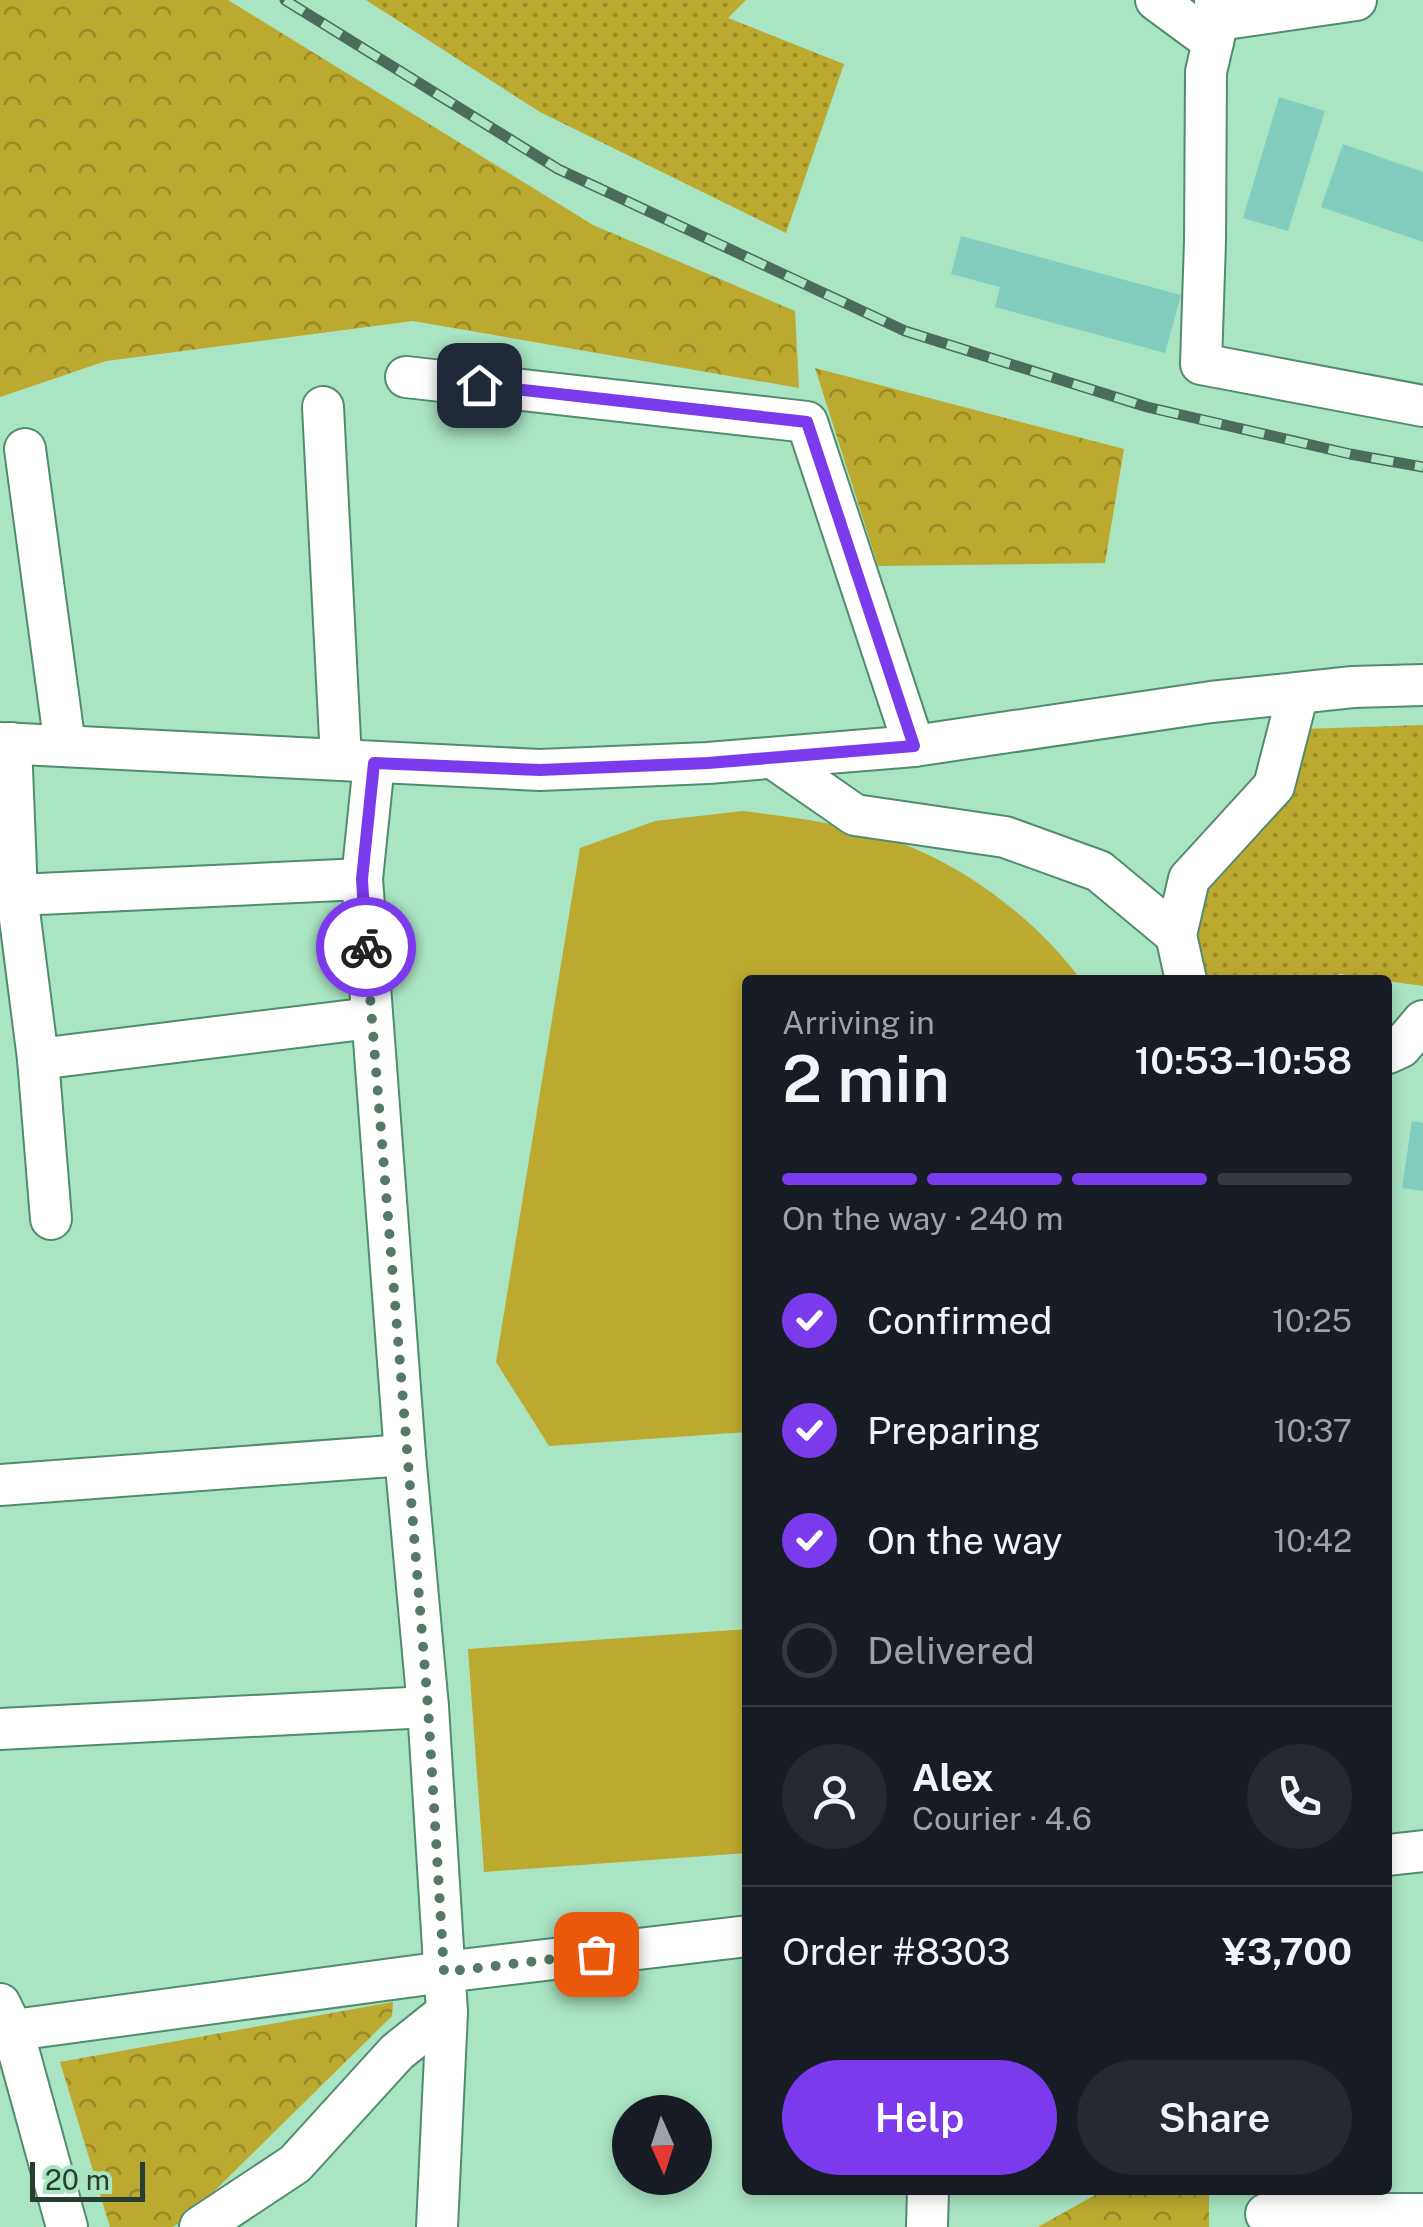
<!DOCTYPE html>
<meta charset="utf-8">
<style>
body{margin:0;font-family:"Public Sans",sans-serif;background:#242831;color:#f1f3f6;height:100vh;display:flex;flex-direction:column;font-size:38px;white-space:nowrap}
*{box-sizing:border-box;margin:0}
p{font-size:32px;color:#9ea1a6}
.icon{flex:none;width:55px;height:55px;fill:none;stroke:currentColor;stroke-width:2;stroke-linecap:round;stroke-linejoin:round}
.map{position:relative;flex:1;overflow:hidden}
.details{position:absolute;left:742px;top:975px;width:650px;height:1220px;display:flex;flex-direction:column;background:#171b24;border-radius:10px;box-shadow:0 5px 15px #0003}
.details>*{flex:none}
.needle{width:65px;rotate:177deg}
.fabs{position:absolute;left:612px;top:2095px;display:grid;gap:20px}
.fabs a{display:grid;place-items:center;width:100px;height:100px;border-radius:50%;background:#171b24;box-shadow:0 5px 15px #0003;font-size:50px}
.scale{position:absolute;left:30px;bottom:25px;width:115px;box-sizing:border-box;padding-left:10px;border:5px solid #273f32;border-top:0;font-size:28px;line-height:35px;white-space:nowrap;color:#273f32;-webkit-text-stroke:8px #a9e4c3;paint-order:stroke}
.pin{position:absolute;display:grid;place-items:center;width:85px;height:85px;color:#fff;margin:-42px;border-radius:20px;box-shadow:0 5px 15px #0006}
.courier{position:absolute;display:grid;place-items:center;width:100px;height:100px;margin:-50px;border:8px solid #7c3aed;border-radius:50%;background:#fff;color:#222;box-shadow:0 2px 12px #0007}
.overview em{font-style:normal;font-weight:600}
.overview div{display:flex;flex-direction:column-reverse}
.overview{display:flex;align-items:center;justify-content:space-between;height:170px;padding:0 40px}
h1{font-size:65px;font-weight:600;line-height:75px}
.bar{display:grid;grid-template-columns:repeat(4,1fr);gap:15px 10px;align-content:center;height:120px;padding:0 40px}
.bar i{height:12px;border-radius:8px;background:#363941}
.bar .on{background:#7c3aed}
.bar p{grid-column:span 4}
.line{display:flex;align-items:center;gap:25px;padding:0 40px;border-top:2px solid #363941}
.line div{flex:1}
.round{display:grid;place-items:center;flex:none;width:105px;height:105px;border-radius:52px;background:#242831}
ol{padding:0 40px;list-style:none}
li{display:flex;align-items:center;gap:30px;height:110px}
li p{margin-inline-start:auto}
li .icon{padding:10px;border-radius:50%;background:#7c3aed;color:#fff;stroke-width:4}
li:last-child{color:#9ea1a6}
li i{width:55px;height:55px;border:5px solid #363941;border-radius:50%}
.cta{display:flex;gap:20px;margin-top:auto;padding:20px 40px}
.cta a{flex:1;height:115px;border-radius:60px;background:#7c3aed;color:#fff;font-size:40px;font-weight:600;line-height:115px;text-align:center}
.cta a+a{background:#242831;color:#f1f3f6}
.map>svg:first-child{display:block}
.grass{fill:url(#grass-dots)}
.forest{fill:url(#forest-crowns)}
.pitch{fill:#bca930}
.building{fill:#83cdbe}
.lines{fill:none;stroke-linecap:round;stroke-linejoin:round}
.minor-casing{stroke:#528c6e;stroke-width:44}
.minor{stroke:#fff;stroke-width:40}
.rail-casing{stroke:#4b6c5a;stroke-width:11}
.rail{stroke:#a9e4c3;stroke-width:8;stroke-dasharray:22;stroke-linecap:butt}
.done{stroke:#547965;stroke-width:10;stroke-dasharray:0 18}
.route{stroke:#7c3aed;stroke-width:12}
</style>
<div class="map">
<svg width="1423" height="2227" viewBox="0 0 1423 2227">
<defs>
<pattern id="grass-dots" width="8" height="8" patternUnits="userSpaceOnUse" patternTransform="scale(2.5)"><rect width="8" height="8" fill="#bca930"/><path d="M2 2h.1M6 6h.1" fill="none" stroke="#998b29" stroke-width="1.8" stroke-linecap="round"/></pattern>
<pattern id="forest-crowns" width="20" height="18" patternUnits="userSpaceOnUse" patternTransform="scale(2.5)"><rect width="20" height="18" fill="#bca930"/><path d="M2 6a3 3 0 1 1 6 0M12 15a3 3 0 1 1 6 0" fill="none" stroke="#998b29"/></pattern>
</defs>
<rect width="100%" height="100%" fill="#a9e4c3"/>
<g class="grass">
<path d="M366,0H746L728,18L844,64L786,233L540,112Z"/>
<path d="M1423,725V986L1339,974L1338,980H1207L1198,938L1204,894L1286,802L1303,729Z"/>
</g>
<g class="forest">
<path d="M0,0H228L593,225L795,311L799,388L413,321L106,361L0,397Z"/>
<path d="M815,368L1124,449L1105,563L878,566Z"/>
<path d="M393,2002L392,2016L186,2219L173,2227H110L60,2062Z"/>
<path d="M1104,2190H1209V2227H1038Z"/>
</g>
<g class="pitch">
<path d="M743,811C796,818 850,824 900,843C967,867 1040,923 1081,980H748L747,1432L549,1446L496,1362L580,848L655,821Z"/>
<path d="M747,1629V1853L484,1872L468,1649Z"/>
</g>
<g class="building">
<path d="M1279,97L1325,111L1288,231L1243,218Z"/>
<path d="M1343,144L1423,172V242L1321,207Z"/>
<path d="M961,236L1181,295L1165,353L995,307L1000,287L951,274Z"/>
<path d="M1412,1121L1423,1123V1191L1402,1188Z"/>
</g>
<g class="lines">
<defs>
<g id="minor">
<path d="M1156,0L1213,42"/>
<path d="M1215,0L1218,20L1206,72L1205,241L1201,364L1423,406"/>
<path d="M1218,20L1356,0"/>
<path d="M406,377L807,422L914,746"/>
<path d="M323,407L341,759"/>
<path d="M25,449L65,746"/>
<path d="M0,743L540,770L708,763L914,746L1211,702L1353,687L1423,685"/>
<path d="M11,743L17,895L38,1059L51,1219"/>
<path d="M773,758L855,815L1005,837L1099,871L1176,935"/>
<path d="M374,763L362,879L405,1455L428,1707L447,2012L437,2227"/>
<path d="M17,895L362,879"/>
<path d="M1186,980L1176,935L1189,879L1274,786L1298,693"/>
<path d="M1388,1053L1401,1047L1423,1021"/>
<path d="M38,1059L371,1018"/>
<path d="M0,1485L405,1455"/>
<path d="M0,1729L428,1707"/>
<path d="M1388,1855L1423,1851"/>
<path d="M0,2004L13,2031L67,2227"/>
<path d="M0,2032L444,1972L748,1936"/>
<path d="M1266,2214H1423"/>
<path d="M200,2227L295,2164L397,2052L447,2012"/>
<path d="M927,2227L928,2190"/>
</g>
</defs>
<use href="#minor" class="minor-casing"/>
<use href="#minor" class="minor"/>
<defs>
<path id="rail" d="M285,0L558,169L905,331L1147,407L1350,454L1423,467"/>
</defs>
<use href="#rail" class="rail-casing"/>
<use href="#rail" class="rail"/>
</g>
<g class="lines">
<path class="done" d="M366,947L428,1707L444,1972L596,1954"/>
<path class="route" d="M366,947L362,879L374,763L540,770L708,763L914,746L807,422L479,385"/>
</g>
</svg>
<div class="fabs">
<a><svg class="needle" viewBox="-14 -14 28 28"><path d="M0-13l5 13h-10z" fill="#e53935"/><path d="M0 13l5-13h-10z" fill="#9ea1a6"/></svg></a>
</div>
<div class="scale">20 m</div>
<div class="pin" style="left:596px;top:1954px;background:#ea580c"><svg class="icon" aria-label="bag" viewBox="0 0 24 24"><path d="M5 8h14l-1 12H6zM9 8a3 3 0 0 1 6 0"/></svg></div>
<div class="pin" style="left:479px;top:385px;background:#1f2937"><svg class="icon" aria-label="home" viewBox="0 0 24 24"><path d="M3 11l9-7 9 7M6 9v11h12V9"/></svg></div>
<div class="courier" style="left:366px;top:947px"><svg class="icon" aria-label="bike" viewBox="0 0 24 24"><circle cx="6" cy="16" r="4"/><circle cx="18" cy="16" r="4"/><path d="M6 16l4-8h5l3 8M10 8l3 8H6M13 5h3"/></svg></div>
<section class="details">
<div class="overview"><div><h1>2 min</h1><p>Arriving in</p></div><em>10:53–10:58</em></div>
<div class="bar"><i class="on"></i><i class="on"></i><i class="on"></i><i></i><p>On the way · 240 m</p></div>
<ol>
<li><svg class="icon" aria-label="check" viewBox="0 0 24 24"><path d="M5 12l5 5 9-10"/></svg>Confirmed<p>10:25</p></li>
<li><svg class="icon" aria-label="check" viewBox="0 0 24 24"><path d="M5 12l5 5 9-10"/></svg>Preparing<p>10:37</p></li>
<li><svg class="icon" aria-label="check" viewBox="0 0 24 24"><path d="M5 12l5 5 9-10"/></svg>On the way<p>10:42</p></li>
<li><i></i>Delivered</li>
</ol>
<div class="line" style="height:180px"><a class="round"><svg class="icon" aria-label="person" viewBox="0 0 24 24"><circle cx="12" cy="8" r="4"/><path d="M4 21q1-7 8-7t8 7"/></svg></a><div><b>Alex</b><p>Courier · 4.6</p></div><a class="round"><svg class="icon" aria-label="phone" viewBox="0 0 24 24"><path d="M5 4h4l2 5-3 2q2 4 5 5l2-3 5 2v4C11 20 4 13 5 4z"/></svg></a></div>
<div class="line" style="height:130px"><div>Order #8303</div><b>¥3,700</b></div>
<div class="cta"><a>Help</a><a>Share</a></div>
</section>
</div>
